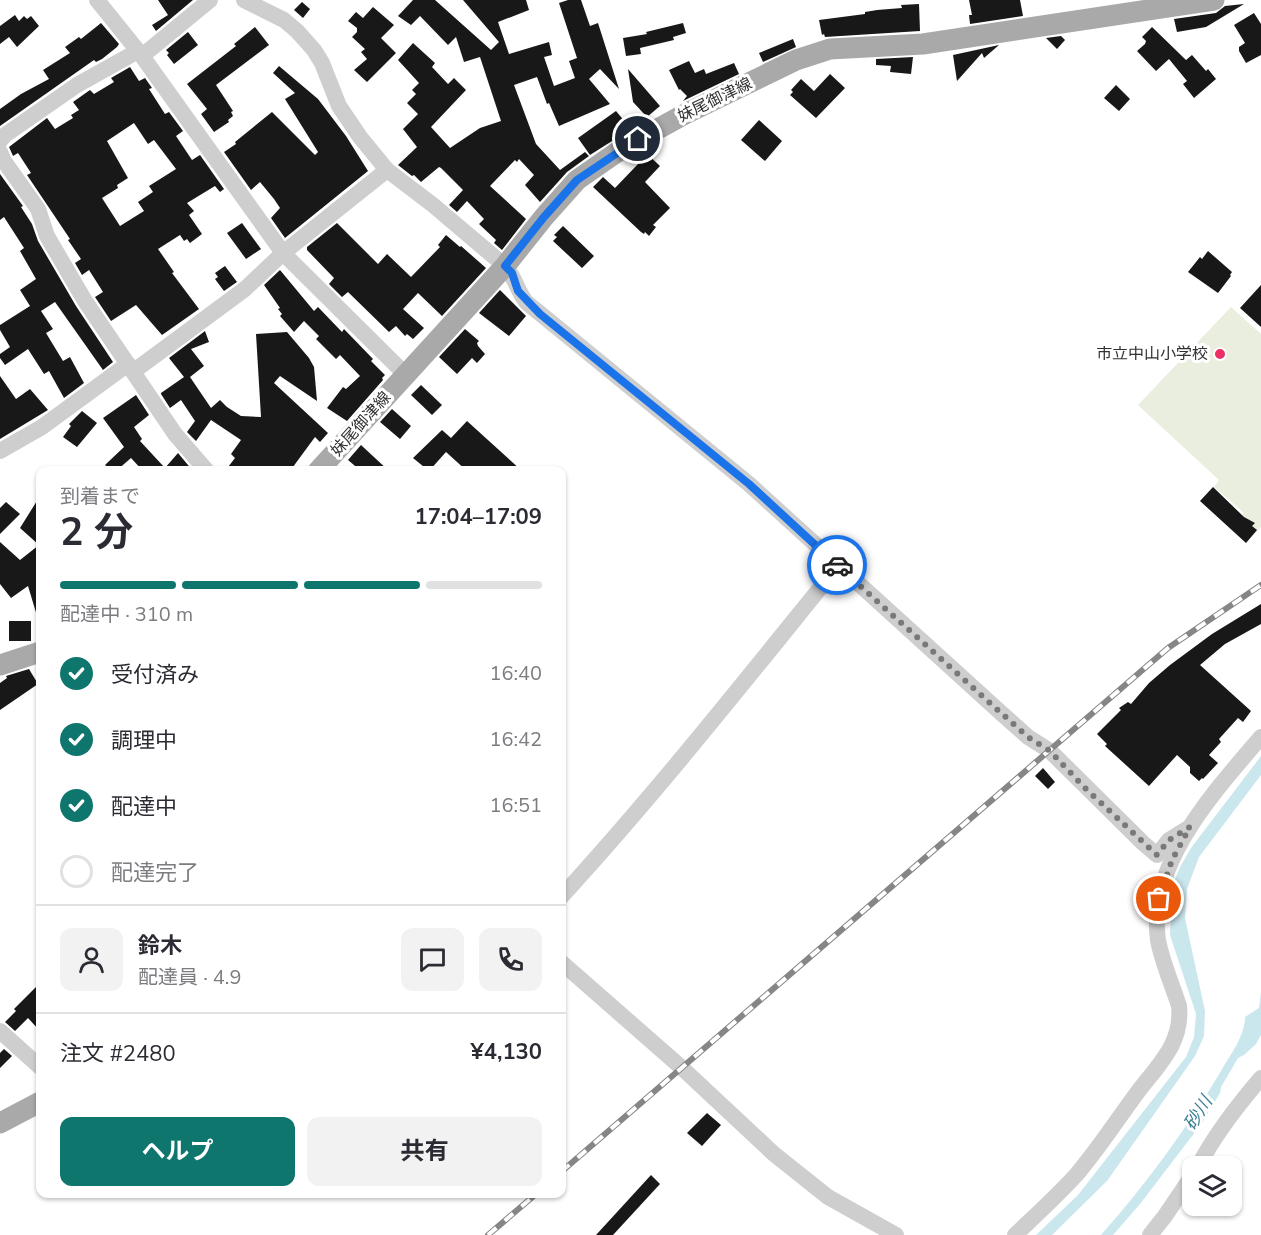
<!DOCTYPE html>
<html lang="ja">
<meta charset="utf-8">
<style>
body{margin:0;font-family:"Nunito Sans","Noto Sans JP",sans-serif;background:#f2f2f3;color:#2b2b33;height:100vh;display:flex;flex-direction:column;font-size:22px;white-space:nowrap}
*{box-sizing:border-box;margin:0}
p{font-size:20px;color:#7c7c81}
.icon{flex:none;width:33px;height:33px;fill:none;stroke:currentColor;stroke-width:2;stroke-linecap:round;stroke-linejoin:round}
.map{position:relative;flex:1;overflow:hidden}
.sheet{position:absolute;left:36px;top:466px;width:530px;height:732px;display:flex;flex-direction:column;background:#fff;border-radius:12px;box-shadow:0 2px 4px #0004}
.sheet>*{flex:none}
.controls{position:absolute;left:1182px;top:1156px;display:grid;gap:12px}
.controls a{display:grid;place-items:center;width:60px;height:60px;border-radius:12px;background:#fff;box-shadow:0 2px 4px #0004;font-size:30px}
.pin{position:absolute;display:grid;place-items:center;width:51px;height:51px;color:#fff;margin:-26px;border:3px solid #fff;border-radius:50%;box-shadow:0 2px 6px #0007}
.courier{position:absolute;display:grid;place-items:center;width:60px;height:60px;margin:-30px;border:4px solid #1a73e8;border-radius:50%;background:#fff;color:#222;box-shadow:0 2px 8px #0007}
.overview em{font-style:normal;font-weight:700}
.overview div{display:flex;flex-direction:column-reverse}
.overview{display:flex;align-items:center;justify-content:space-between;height:102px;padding:0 24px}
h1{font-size:39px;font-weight:700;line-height:45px}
.bar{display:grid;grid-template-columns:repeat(4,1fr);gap:9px 6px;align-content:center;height:72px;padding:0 24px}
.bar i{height:8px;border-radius:4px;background:#e1e1e2}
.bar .active{background:#0f766e}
.bar p{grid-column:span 4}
.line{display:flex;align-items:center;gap:15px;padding:0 24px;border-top:2px solid #e1e1e2}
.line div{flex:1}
.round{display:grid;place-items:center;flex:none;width:63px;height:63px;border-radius:12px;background:#f2f2f3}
ol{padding:0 24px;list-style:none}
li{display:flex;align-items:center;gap:18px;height:66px}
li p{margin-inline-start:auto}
li .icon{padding:6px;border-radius:50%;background:#0f766e;color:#fff;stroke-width:4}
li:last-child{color:#7c7c81}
li i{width:33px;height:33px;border:3px solid #e1e1e2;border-radius:50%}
.action{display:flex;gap:12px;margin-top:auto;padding:12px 24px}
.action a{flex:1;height:69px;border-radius:12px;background:#0f766e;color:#fff;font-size:24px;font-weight:700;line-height:69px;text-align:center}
.action a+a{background:#f2f2f3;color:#2b2b33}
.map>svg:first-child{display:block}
.green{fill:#eaeede}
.water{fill:#cae7ee}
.building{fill:#181818;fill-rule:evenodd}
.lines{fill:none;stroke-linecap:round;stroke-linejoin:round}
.minor{stroke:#cecece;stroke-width:16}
.major{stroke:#a9a9a9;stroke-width:21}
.rail-casing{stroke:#868686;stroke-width:6}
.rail{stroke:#fff;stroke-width:4;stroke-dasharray:11;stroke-linecap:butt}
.done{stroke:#797979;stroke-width:6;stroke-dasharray:0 10.8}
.route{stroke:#1a73e8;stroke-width:8}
.poi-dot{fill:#eb2f63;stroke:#fff;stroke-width:2}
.labels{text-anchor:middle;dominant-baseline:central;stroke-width:6;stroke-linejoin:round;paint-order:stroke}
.street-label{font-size:16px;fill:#313131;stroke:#fff}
.poi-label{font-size:16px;fill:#313131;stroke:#fff;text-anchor:end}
.water-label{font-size:18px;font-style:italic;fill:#397f8f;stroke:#fff}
</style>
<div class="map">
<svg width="1261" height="1235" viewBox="0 0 1261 1235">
<rect width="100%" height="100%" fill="#fff"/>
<path class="green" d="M1231,307L1261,334V527L1247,542L1231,527L1244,513L1214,487L1219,480L1138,405Z"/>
<g class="water">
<path d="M1261,756V775L1199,857L1187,889L1185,918L1205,1011L1204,1036L1195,1056L1107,1181L1052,1235H1036L1078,1195L1186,1057L1194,1037L1196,1014L1170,935L1172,887L1180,867L1191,848Z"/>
<path d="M1261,992V1035L1256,1044L1244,1055L1238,1058L1221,1087L1220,1093L1202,1123L1140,1204L1113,1235H1101C1146,1184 1186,1130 1221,1071C1230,1055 1245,1036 1245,1017L1259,1008Z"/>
</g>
<g class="building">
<path d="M158,0H193L156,31L152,25L168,15Z"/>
<path d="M413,0H435L491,50L499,42L463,0H526L529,10L498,22L509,54L549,42L552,55L544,57L554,86L575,78L569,61L577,58L559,3L568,0H581L590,26L598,23L619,89L600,69L589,79L610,104L559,126L549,103L547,104L537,77L514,85L536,144L560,170L585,152L589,156L567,172L540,202L525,185L534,175L519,159L517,162L515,160L490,186L526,219L502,250L494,243L496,240L479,224L484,219L467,201L457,212L449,205L463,190L441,168L439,167L421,182L414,175L412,176L398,165L417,147L403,129L418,114L407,103L416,94L412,90L419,83L398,60L413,43L435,63L432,67L448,84L454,78L466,90L431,127L450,148L480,128L501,121L480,57L464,62L456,37L448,45L420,16L411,25L398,16Z"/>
<path d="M969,0H1020L1023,16L970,24L969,15H972Z"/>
<path d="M302,2L310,9L303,18L294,10Z"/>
<path d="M919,4L920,31L825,37L824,34L822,35L819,20L865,14V12L877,10L902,8L901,5Z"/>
<path d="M1244,4L1206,27L1177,32L1174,19L1216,13L1225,6Z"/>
<path d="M373,7L394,25L381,38L396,53L367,82L354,70L367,59L361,52L365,49L352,37L357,32V28L348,21L356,12L363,18Z"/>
<path d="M1254,13L1261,24V55L1246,63L1239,51V47L1245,43L1234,25Z"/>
<path d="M15,15L19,21L24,16L27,19L31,16L39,26L17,47L9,37L0,44V26Z"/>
<path d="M101,23L119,44L117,47L102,59L96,62L94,60L0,126V109L21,94L49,79L43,70L70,53L65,47L79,37L81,39Z"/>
<path d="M683,23L686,33L673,37L674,40L640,48L641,54L626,56L623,38L647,34L646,32Z"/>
<path d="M255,27L269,45L216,85L233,111L231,112L233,116L228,120L229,122L214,132L201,114L207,109L187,84L236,46L234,44Z"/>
<path d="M1152,27L1186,60L1192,55L1206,71L1208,69L1216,79L1194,98L1183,84L1187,81L1169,59L1156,71L1137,51L1145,44L1146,41L1142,37Z"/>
<path d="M188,32L198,45L174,64L167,55L169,53L166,50Z"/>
<path d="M1061,36L1065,40L1057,49L1046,38Z"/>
<path d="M793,39L796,47L763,62L759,53Z"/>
<path d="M999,45L984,58L982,53L957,81L953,55Z"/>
<path d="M913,57L911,74L890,72L891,66L876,65V59Z"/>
<path d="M689,61L695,73L704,69L706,74L734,63L739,74L683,101L687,96L680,89L679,90L669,70Z"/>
<path d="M279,66L318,99L346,136L368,171L285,238L271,218L280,208L274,199L260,182L251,190L224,152L236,144L235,142L272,112L315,155L318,152L285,99L295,93L273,73Z"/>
<path d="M130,67L139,81L145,78L152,88L149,89L165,114L169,112L183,131L176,136L192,160L200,155L224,189L220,192L215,186L187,203L194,211L189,215L202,234L190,243L187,239L184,241L180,235L158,249L174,272L172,273L199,309L162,335L136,305L111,321L95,297L103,292L89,270L82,275L75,263L81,259L68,240L70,239L27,175L31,173L18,153L13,156L9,147L47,118L55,129L73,118L71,115L79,110L73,102L90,90L94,94L114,82L111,78ZM134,123L148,144L154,140L176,169L149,186L153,192L138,202L144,211L120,226L102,198L118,188L117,185L128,178L107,141Z"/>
<path d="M628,69L660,106L647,117L633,102Z"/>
<path d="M830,74L845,88L816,118L790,95L793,92L791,90L801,79L814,91Z"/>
<path d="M1116,85L1130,99L1119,111L1104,98Z"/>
<path d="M616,111L631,129L590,155L578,138Z"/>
<path d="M759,120L782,141L765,161L741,140Z"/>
<path d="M644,151L660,166L645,182L670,208L653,225L656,227L649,236L645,232L644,234L641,232L593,187L603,177L615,188L638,164L632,158Z"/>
<path d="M0,174L23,206L21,207L32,224L38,241L76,306L113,362L103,370L55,302L41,311L53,329L46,333L63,361L70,357L84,383L64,398L49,371L44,374L28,349L5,365L0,358V354L10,347L0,330V325L30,306L20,290L36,279L20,251L24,248L4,217L0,220Z"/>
<path d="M242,223L261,249L246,259L227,233Z"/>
<path d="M337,223L378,264L387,254L411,277L440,247L438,245L446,235L460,247L461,246L486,268L442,316L418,293L403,309L424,328L413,339L407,334L405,336L396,326L389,332L349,293L348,292L342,297L329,284L334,278L307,250V247Z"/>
<path d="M563,226L594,256L582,268L553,241L557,237L554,235Z"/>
<path d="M1208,251L1232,272L1230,275L1231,276L1218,293L1188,272L1200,257L1202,259Z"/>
<path d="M225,266L237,282L224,291L215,279L218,277L215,273Z"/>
<path d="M280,270L314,311L318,307L342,332L344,329L373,359L371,361L385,375L382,378L383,380L347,421L327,408L343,387L346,389L360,376L340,355L336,359L316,339L319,336L304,321L294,332L280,316L282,314L278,309L280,308L264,285Z"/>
<path d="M1261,285V327L1240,308Z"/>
<path d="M500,290L526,316L509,336L479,313Z"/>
<path d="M465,329L479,341L477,343L478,346L485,354L477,363L472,358L457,374L439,357Z"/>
<path d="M205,331L209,342L191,349L204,366L190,377L211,408L220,400L227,407L241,416L261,417L256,334L287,332L309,358L314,367L317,401L280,376L274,383L328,433L320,442L315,437L290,471H225L235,458L231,454L241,440L211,420L196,441L187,432L195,421L181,400L170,408L161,394V393L184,377L169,358Z"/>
<path d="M0,376L16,399L30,389L48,410L0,439Z"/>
<path d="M421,385L442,405L432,415L411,395Z"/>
<path d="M136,395L149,415L134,427L142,439L140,441L165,468L178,453L193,471H143L131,458L116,471H112L105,465L124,447L103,418Z"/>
<path d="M392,409L411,426L400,439L380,422Z"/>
<path d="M82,411L97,423L77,447L63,437L71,426L69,424Z"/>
<path d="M467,421L522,471H467L446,452L429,471L413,458L442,430L451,438Z"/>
<path d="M361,445L389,471H361L348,460Z"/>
<path d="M1213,487L1244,517L1255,523L1252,526L1257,530L1246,543L1200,501Z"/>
<path d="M40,496V618L38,619L28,586L11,598L0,584V542L20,560L39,545L20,528Z"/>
<path d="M6,502L20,514L0,534V508Z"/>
<path d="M1261,604V624L1225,644L1200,665L1251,711L1243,722L1238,718L1219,739L1221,742L1209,755L1218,763L1203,779L1202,778L1199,781L1190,773V767L1177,755L1149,786L1105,746L1107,744L1097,734L1121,710L1119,708L1128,702L1131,704L1149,683L1170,665L1212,634Z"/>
<rect x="9" y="621" width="22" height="20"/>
<path d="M29,669L38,684L0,710V683L7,678L6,676Z"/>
<path d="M1043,768L1055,782L1048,789L1035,776Z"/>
<path d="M40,983V1004L36,1008L40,1013V1031L28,1018L15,1031L5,1022L16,1011L14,1009Z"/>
<path d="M4,1049L12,1056L0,1068V1053Z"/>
<path d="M707,1113L721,1125L702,1146L687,1133Z"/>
<path d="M651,1175L660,1184L613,1235H596Z"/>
</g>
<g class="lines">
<g class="minor">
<path d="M97,0L142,56L283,253L405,374"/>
<path d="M244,0L284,20L297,31L314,50L322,63L339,106L360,137L387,170L433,205L505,266C515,277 517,290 526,302L749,484L1000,712L1028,737L1050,751L1143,843L1157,855L1169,840L1190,827"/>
<path d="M142,56L210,0"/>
<path d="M0,141L5,135L77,85L138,51"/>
<path d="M0,152L4,161L38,209L47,236L85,301L175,434L207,471"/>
<path d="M134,371L245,289L283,253L387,170"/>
<path d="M0,451L42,427L128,364"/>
<path d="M561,897C658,791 747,678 838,566"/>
<path d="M561,962L682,1068L774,1154L828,1197L896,1235"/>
<path d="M0,1031L40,1067"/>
<path d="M1198,1167C1215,1134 1237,1106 1261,1078"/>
<path d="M1015,1235C1036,1215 1058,1195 1077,1174C1099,1148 1117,1120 1137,1093C1158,1065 1183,1043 1179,1006C1172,984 1162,962 1158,940C1147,863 1215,791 1261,737"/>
<path d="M1150,1235L1165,1216L1192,1176"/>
</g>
<g class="major">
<path d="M318,471L505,266L544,217L577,180L623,148L685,114L796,60L830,49L923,44L1214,0"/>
<path d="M0,665L40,652"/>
<path d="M0,1123L40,1102"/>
</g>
<defs>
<g id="rail">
<path d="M561,1172L1168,648L1261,585"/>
<path d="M488,1235L536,1194"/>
</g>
</defs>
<use href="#rail" class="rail-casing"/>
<use href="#rail" class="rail"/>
</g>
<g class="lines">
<path class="done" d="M837,565L1000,712L1028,737L1050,751L1085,788L1157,855L1169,840L1190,827L1172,860L1159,899"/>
<path class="route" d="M638,139L577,180L544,217L505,266L512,273L518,291L540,314L749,484L837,565"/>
</g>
<circle class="poi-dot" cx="1220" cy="354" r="6"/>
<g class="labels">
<g class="street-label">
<text transform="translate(715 100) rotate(-26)">妹尾御津線</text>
<text transform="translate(361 424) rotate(-48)">妹尾御津線</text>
</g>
<g class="poi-label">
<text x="1208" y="354">市立中山小学校</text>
</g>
<g class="water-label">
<text transform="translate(1198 1113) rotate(-58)">砂川</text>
</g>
</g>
</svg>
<div class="controls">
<a><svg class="icon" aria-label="layers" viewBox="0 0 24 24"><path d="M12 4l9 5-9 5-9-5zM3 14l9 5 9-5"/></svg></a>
</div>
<div class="pin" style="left:1159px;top:899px;background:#ea580c"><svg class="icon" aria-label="bag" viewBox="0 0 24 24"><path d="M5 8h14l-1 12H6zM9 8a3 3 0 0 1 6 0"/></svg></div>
<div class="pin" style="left:638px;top:139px;background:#1f2937"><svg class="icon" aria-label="home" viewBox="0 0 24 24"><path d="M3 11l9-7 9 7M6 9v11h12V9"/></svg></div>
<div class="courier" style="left:837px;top:565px"><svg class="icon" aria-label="car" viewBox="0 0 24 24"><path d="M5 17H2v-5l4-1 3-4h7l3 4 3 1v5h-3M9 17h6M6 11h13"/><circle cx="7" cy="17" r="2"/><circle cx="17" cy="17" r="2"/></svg></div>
<section class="sheet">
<div class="overview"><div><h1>2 分</h1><p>到着まで</p></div><em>17:04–17:09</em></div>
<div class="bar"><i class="active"></i><i class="active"></i><i class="active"></i><i></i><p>配達中 · 310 m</p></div>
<ol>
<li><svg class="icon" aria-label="check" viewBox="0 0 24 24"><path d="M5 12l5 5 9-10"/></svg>受付済み<p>16:40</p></li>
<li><svg class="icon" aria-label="check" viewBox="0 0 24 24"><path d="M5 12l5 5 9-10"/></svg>調理中<p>16:42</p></li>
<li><svg class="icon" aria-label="check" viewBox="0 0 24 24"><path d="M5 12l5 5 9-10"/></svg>配達中<p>16:51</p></li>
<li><i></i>配達完了</li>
</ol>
<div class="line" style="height:108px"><a class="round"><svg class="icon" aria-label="person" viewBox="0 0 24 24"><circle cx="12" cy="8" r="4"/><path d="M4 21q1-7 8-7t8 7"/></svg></a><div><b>鈴木</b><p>配達員 · 4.9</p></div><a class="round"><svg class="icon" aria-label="chat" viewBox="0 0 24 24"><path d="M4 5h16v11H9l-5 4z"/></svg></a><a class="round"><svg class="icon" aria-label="phone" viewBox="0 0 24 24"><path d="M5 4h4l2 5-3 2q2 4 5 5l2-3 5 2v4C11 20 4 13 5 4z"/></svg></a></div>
<div class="line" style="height:78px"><div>注文 #2480</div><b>¥4,130</b></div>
<div class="action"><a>ヘルプ</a><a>共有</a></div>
</section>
</div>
